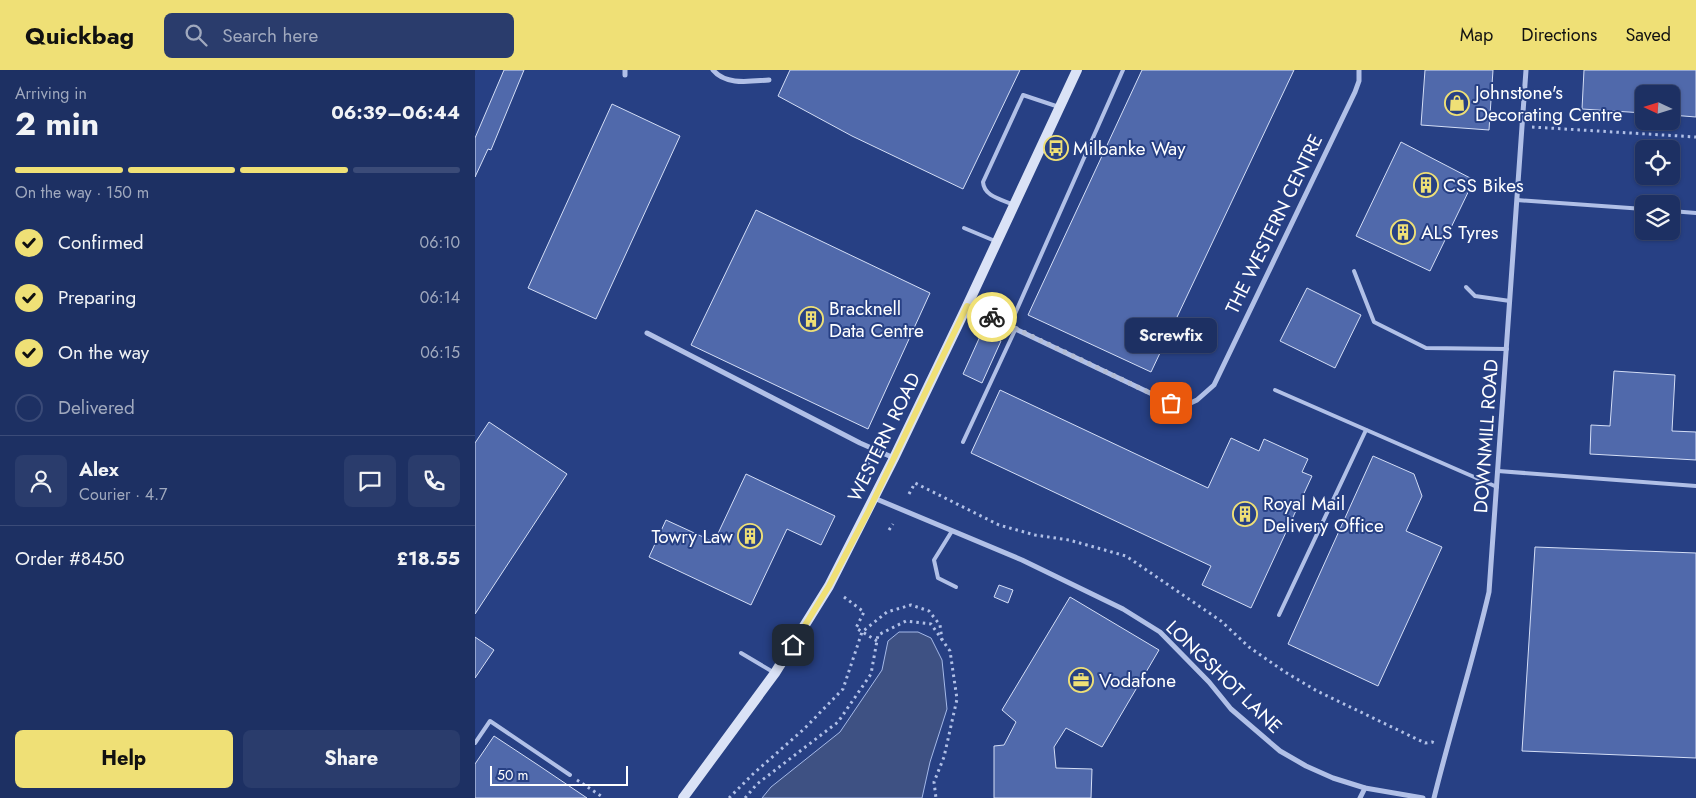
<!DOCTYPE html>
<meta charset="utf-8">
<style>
body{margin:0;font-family:Jost,sans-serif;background:#2a3c6c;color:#f1f3f6;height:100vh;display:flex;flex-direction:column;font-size:19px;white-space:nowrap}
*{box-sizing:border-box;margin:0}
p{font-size:16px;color:#a0a9be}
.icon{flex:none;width:28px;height:28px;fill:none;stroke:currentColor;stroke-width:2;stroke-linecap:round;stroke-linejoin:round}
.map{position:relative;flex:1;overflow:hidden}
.drawer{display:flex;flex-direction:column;background:#1d3063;width:475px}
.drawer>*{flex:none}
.needle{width:32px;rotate:274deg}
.fabs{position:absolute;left:1160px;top:15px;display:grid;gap:10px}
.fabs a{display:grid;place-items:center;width:45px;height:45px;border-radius:8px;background:#1d3063;box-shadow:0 1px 4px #0004,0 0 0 1px #3b4b78;font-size:25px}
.scale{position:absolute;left:15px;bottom:12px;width:138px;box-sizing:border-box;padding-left:5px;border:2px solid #fff;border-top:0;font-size:14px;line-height:18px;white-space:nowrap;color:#fff;-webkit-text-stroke:4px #274084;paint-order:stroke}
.pin{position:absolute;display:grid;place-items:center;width:42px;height:42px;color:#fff;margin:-21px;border-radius:10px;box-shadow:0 2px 8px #0006}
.courier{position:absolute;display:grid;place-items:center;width:50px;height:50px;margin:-25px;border:4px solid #efe076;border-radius:50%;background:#fff;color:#222;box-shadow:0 1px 6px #0007}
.bubble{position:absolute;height:35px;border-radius:8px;background:#1d3063;box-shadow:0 1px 4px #0004,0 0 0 1px #3b4b78;font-size:16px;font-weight:700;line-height:35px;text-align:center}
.head em{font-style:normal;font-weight:700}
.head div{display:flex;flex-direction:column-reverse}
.head{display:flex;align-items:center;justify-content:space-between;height:85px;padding:0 15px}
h1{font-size:32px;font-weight:700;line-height:38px}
.bar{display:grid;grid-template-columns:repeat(4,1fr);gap:8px 5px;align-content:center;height:60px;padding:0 15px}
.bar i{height:6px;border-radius:4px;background:#3b4b78}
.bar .current{background:#efe076}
.bar p{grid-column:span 4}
.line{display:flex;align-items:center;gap:12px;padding:0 15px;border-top:1px solid #3b4b78}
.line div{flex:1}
.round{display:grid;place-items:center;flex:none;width:52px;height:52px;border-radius:8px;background:#2a3c6c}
ol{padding:0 15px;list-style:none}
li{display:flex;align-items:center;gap:15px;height:55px}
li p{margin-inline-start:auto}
li .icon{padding:5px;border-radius:50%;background:#efe076;color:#111;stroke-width:4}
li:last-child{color:#a0a9be}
li i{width:28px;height:28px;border:2px solid #3b4b78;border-radius:50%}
.action{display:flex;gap:10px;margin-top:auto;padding:10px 15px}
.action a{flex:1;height:58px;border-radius:8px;background:#efe076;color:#111;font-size:20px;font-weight:700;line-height:58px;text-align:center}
.action a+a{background:#2a3c6c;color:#f1f3f6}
header{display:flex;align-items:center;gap:30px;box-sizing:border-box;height:70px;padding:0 25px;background:#efe076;color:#111}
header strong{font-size:24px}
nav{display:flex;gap:28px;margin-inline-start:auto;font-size:18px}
.search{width:350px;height:45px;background:#2a3c6c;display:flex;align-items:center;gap:12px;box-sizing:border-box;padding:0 18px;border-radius:8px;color:#a0a9be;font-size:19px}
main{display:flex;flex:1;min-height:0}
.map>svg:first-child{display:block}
.water{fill:#3e5183;stroke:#a5b9e8}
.building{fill:#5069ab;stroke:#d4def6}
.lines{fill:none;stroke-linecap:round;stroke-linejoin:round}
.path{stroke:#b1c0e7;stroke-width:3;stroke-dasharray:2.5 4;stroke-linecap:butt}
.lane{stroke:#b1c0e7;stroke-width:4}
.street{stroke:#b1c0e7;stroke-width:5}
.secondary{stroke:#dae2f6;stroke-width:10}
.done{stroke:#b3bcd4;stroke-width:5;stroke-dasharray:0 9}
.route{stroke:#efe076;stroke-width:6}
.labels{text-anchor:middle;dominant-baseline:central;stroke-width:4;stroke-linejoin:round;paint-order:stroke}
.poi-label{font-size:19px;fill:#fff;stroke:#274084;text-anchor:start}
.street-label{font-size:19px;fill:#fff;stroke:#274084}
</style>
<header>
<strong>Quickbag</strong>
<div class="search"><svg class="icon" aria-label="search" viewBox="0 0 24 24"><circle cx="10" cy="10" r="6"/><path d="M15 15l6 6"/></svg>Search here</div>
<nav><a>Map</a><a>Directions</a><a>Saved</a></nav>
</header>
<main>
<section class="drawer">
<div class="head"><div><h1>2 min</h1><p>Arriving in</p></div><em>06:39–06:44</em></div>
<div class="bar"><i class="current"></i><i class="current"></i><i class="current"></i><i></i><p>On the way · 150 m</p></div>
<ol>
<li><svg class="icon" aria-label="check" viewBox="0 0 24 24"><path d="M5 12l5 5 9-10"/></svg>Confirmed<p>06:10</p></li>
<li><svg class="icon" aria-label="check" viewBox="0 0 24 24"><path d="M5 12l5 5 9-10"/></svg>Preparing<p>06:14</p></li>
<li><svg class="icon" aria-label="check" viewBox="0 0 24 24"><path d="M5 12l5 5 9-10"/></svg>On the way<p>06:15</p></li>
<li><i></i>Delivered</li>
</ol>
<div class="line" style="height:90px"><a class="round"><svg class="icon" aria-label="person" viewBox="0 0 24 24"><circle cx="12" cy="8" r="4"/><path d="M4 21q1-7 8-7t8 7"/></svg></a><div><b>Alex</b><p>Courier · 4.7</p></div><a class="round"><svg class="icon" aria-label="chat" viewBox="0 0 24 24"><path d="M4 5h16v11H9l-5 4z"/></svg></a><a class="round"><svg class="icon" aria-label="phone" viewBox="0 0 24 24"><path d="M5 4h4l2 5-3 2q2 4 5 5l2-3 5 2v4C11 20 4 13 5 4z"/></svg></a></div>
<div class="line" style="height:65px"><div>Order #8450</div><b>£18.55</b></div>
<div class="action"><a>Help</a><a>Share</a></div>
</section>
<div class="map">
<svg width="1221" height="728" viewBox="0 0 1221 728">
<rect width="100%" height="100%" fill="#274084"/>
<path class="water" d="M424,562H443L456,568L467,590L472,639L455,692L447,728H287L296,717L365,662L407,600L413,571Z"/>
<g class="building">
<path d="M29,0H49L16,80L13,79L0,107V68Z"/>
<path d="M315,0H545L488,119L377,66L303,26Z"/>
<path d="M667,0H819L676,302L553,245Z"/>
<path d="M950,0H1018L1014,60L946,55Z"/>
<path d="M1109,0H1221V47L1196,45V24H1169V43L1107,39Z"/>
<path d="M137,34L205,66L121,249L53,218Z"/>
<path d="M926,72L999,110L955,201L881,166Z"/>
<path d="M281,140L455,223L393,359L216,275Z"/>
<path d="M832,218L886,245L860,298L805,271Z"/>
<path d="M507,262L526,271L507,313L488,304Z"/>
<path d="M1139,301L1200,305L1197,361L1221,362V390L1115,384L1116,355L1135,356Z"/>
<path d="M525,320L733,418L756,368L784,381L789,369L833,389L827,402L837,406L776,538L727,515L736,496L496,383Z"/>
<path d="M14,352L92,404L0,544V373Z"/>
<path d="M898,386L939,404L947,426L931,461L967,477L903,616L813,574Z"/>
<path d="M271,404L360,446L346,475L312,459L276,535L174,487L191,450L239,472Z"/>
<path d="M1060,477L1221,483V688L1047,681Z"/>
<path d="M524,515L538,520L533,533L519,527Z"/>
<path d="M595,527L684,580L627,677L591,658L579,677L581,698L617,699L616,728H519V676L529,675L541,652L527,640Z"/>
<path d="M0,567L19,580L0,608Z"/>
<path d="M19,666L63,695L112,728H0V694Z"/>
</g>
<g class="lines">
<g class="path">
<path d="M1057,57L1221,67"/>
<path d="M515,235L520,225"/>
<path d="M405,371L409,363"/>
<path d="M393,395L396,388"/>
<path d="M434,424L440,413L524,455L560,465L594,470L651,486L746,551L774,577L810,602L842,621L950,673L957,672L962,674"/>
<path d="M414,460L418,454"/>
<path d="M369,527L389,542L381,558L402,571"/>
<path d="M102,710L129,728"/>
<path d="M254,728L278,704L329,659L368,619L387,562L412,542L436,535L454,541L465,555L467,570"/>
<path d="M270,728L282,714L363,652L396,604L403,565L431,551L456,554L475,581L482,629L469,687L459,712L461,728"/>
</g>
<g class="lane">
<path d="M1050,23L1067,24"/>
<path d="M1042,130L1169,139"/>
<path d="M537,134C525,129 509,126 508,112L548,25L584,37"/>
<path d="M1196,141L1221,143"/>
<path d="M489,158L520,171"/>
<path d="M879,201L899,252L951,278L1032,279"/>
<path d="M991,217L1000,226L1035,231"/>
<path d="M535,255L648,0"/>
<path d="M800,320L1022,417"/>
<path d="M488,372L541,258"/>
<path d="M1023,401L1221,416"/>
<path d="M477,461L459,490L463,508L481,517"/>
<path d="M804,545L891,360"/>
<path d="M266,583L298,602"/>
<path d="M0,673L15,651L95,705"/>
</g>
<g class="street">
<path d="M238,0C251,16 276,11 294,10"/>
<path d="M150,5V0"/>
<path d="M492,236L696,333L709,336L722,330L739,315L880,22L884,11V0"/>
<path d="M172,263L385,373L419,388"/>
<path d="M399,428L547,490L648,539L685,562L734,612L756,639L805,681L831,696L858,708L890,718L948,728"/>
<path d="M885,728L890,718"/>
<path d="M959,728C976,659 998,591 1014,522L1051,0"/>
</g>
<path class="secondary" d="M208,728L300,603L354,516L419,388L492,236L602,0"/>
</g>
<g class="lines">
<path class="done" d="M517,247L696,333"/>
<path class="route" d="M318,575L354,516L392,444L492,236L517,247"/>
</g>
<defs>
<symbol id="shop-ring" viewBox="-11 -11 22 22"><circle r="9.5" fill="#274084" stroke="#efe076" stroke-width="1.5"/><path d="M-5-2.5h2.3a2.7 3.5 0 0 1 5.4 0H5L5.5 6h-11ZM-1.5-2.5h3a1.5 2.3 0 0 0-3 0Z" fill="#efe076"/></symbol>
<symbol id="bus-ring" viewBox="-11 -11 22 22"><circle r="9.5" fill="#274084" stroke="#efe076" stroke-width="1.5"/><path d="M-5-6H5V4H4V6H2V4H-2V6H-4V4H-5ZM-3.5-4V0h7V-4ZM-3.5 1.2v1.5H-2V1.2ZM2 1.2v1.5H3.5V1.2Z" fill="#efe076"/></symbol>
<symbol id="building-ring" viewBox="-11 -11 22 22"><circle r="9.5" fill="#274084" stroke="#efe076" stroke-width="1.5"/><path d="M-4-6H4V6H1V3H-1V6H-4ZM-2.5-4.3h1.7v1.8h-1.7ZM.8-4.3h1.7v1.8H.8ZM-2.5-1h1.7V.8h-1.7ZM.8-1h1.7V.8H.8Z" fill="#efe076"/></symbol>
<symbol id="office-ring" viewBox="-11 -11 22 22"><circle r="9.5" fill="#274084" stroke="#efe076" stroke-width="1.5"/><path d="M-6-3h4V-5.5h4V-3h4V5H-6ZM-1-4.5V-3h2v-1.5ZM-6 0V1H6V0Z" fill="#efe076"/></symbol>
</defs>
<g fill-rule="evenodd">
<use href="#shop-ring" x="968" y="19" width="28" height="28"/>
<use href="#bus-ring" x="567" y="64" width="28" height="28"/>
<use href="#building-ring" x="937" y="101" width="28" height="28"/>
<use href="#building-ring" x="914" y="148" width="28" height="28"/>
<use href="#building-ring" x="322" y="235" width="28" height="28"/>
<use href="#building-ring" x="756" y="430" width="28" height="28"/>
<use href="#building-ring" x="261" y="452" width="28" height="28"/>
<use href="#office-ring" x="592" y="596" width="28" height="28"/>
</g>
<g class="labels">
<g class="poi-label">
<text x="1000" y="22">Johnstone's<tspan x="1000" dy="22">Decorating Centre</tspan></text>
<text x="598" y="78">Milbanke Way</text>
<text x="968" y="115">CSS Bikes</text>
<text x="946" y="162">ALS Tyres</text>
<text x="354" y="238">Bracknell<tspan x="354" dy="22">Data Centre</tspan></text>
<text x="788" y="433">Royal Mail<tspan x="788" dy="22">Delivery Office</tspan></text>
<text x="258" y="466" text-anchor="end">Towry Law</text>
<text x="624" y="610">Vodafone</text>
</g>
<g class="street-label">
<text transform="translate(799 154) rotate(-64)">THE WESTERN CENTRE</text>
<text transform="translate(1011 366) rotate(-86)">DOWNMILL ROAD</text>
<text transform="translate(409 367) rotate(-64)">WESTERN ROAD</text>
<text transform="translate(749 607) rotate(44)">LONGSHOT LANE</text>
</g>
</g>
</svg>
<div class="fabs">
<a><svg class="needle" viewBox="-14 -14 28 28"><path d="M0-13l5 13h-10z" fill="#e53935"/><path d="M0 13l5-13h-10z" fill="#a0a9be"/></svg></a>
<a><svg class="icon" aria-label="locate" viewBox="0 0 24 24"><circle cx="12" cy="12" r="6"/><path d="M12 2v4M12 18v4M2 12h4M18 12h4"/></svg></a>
<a><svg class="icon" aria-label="layers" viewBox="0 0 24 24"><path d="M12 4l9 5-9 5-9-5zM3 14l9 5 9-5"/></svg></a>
</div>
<div class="scale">50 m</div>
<div class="pin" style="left:696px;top:333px;background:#ea580c"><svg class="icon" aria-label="bag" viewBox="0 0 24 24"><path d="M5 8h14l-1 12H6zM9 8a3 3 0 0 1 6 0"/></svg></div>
<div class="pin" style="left:318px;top:575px;background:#1f2937"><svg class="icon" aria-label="home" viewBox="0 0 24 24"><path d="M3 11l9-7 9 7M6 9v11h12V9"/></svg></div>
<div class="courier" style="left:517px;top:247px"><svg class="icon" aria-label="bike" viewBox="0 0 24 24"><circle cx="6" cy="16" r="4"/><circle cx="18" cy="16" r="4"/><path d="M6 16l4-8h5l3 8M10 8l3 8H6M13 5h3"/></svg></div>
<div class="bubble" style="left:650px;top:248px;width:92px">Screwfix</div>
</div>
</main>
